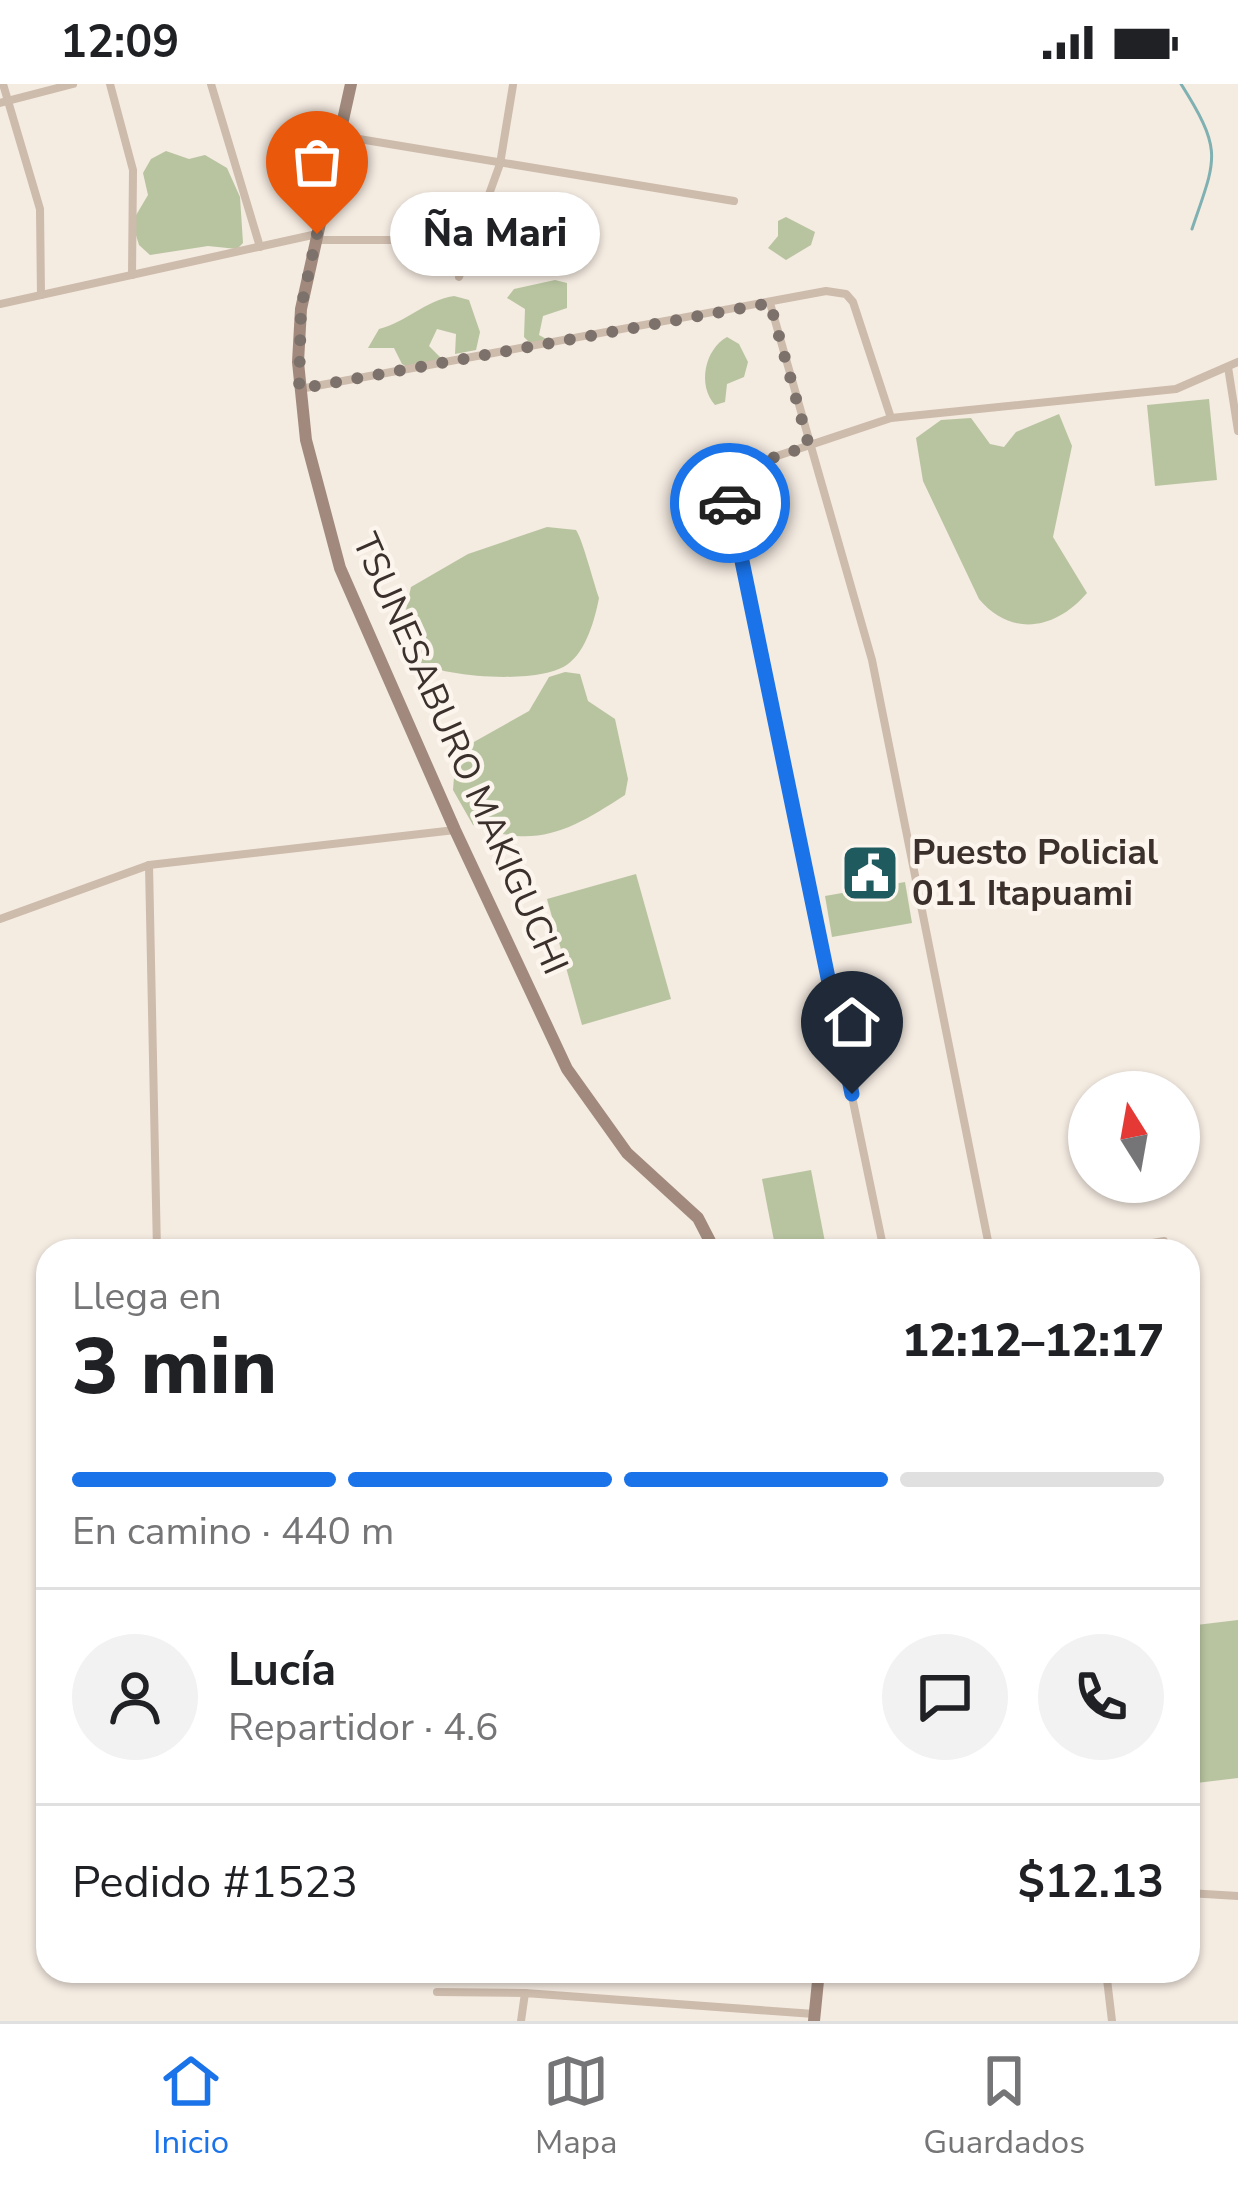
<!DOCTYPE html>
<html lang="es">
<meta charset="utf-8">
<style>
body{margin:0;font-family:"Nunito Sans",sans-serif;background:#f2f2f2;color:#202124;height:100vh;display:flex;flex-direction:column;font-size:45px;white-space:nowrap}
*{box-sizing:border-box;margin:0}
p{font-size:39px;color:#757577}
.icon{flex:none;width:66px;height:66px;fill:none;stroke:currentColor;stroke-width:2;stroke-linecap:round;stroke-linejoin:round}
.map{position:relative;flex:1;overflow:hidden}
.drawer{position:absolute;left:36px;top:1155px;width:1164px;height:744px;display:flex;flex-direction:column;background:#fff;border-radius:36px;box-shadow:0 3px 9px #0004}
.drawer>*{flex:none}
.needle{width:78px;rotate:349deg}
.tools{position:absolute;left:1068px;top:987px;display:grid;gap:24px}
.tools a{display:grid;place-items:center;width:132px;height:132px;border-radius:50%;background:#fff;box-shadow:0 3px 9px #0004;font-size:60px}
.pin{position:absolute;display:grid;place-items:center;width:102px;height:102px;color:#fff;margin:-123px -51px;border-radius:50% 50% 50% 0;rotate:-45deg;box-shadow:0 0 12px #0007}
.pin .icon{rotate:45deg}
.courier{position:absolute;display:grid;place-items:center;width:120px;height:120px;margin:-60px;border:9px solid #1a73e8;border-radius:50%;background:#fff;color:#222;box-shadow:0 3px 15px #0007}
.bubble{position:absolute;height:84px;border-radius:42px;background:#fff;box-shadow:0 3px 9px #0004;font-size:39px;font-weight:800;line-height:84px;text-align:center}
.summary em{font-style:normal;font-weight:800}
.summary div{display:flex;flex-direction:column-reverse}
.summary{display:flex;align-items:center;justify-content:space-between;height:204px;padding:0 36px}
h1{font-size:78px;font-weight:800;line-height:90px}
.bar{display:grid;grid-template-columns:repeat(4,1fr);gap:18px 12px;align-content:center;height:144px;padding:0 36px}
.bar i{height:15px;border-radius:9px;background:#e0e0e0}
.bar .active{background:#1a73e8}
.bar p{grid-column:span 4}
.line{display:flex;align-items:center;gap:30px;padding:0 36px;border-top:3px solid #e0e0e0}
.line div{flex:1}
.round{display:grid;place-items:center;flex:none;width:126px;height:126px;border-radius:63px;background:#f2f2f2}
.status{display:flex;justify-content:space-between;align-items:center;height:84px;padding:0 60px;background:#fff;direction:ltr}
.status svg{height:33px;fill:currentColor}
.menu{display:flex;justify-content:space-around;align-items:center;height:168px;border-top:3px solid #e0e0e0;background:#fff;font-size:33px;color:#757577}
.menu a{display:grid;justify-items:center;gap:6px}
.menu .active{color:#1a73e8}
.map>svg:first-child{display:block}
.green{fill:#b8c4a0}
.lines{fill:none;stroke-linecap:round;stroke-linejoin:round}
.stream{stroke:#7fb0b2;stroke-width:3}
.street{stroke:#cdbbac;stroke-width:8}
.secondary{stroke:#a18a7d;stroke-width:12}
.done{stroke:#7c716b;stroke-width:12;stroke-dasharray:0 21.6}
.route{stroke:#1a73e8;stroke-width:15}
.labels{text-anchor:middle;dominant-baseline:central;stroke-width:9;stroke-linejoin:round;paint-order:stroke}
.street-label{font-size:36px;fill:#3b302b;stroke:#fbf5ee}
.poi-label{font-size:36px;font-weight:bold;fill:#3b302b;stroke:#fbf5ee;text-anchor:start}
</style>
<div class="status"><b>12:09</b><svg viewBox="0 0 49 12"><path d="M0 12V9h3v3zM5 12V6h3v6zM10 12V3h3v9zM15 12V0h3v12zM26 1h20v11H26zM47 4h2v5h-2z"/></svg></div>
<div class="map">
<svg width="1238" height="1937" viewBox="0 0 1238 1937">
<rect width="100%" height="100%" fill="#f4ebe1"/>
<g class="green">
<path d="M166,67L189,75L205,71L227,84L240,113L243,159L237,165L208,162L150,171L139,161L132,138L148,111L143,89L151,75Z"/>
<path d="M786,133L815,148L811,161L786,176L768,164L778,152V137Z"/>
<path d="M555,196L567,199V224L543,232L539,251L550,257L532,261L524,253L525,225L507,214L514,205Z"/>
<path d="M454,212L469,216L480,248L476,266L455,270L456,250L437,245L429,262L441,274C432,289 416,289 402,280L394,264H368L379,245C407,238 424,217 454,212Z"/>
<path d="M727,253L739,260L748,278L744,293L727,300L725,318L715,321C697,301 705,265 727,253Z"/>
<path d="M1209,315L1217,396L1155,402L1147,321Z"/>
<path d="M1059,330L1072,362L1053,453L1087,509C1056,545 1012,554 979,515L923,397L916,354L941,336L971,334L990,360L1004,363L1016,348Z"/>
<path d="M547,443L576,446C582,454 594,500 599,514C595,535 586,567 568,580C541,601 441,594 414,576L404,534L411,503L468,470Z"/>
<path d="M565,588L580,590L588,617L615,635L628,695L625,711C574,744 537,767 473,741L453,706L456,668L529,627L549,593Z"/>
<path d="M636,790L671,915L582,941L547,815Z"/>
<path d="M905,798L912,839L832,853L825,812Z"/>
<path d="M811,1086L825,1158L776,1167L762,1095Z"/>
<path d="M1238,1536V1694L1188,1700V1542Z"/>
</g>
<g class="lines">
<path class="stream" d="M1181,0C1224,68 1216,74 1192,145"/>
<g class="street">
<path d="M3,0L40,125L41,211"/>
<path d="M110,0L133,86L132,191"/>
<path d="M211,0L260,163"/>
<path d="M0,19L73,0"/>
<path d="M341,52L734,117"/>
<path d="M318,156H469"/>
<path d="M459,193L500,80L513,1"/>
<path d="M770,219L872,576L990,1167"/>
<path d="M0,220L317,150"/>
<path d="M1228,283L1238,347"/>
<path d="M300,305L826,207L846,210L853,218L891,334"/>
<path d="M149,781L157,1167"/>
<path d="M0,835L149,781L455,746"/>
<path d="M884,1167L723,390L891,334L1176,305L1238,278"/>
<path d="M1107,1167L1164,1157"/>
<path d="M1188,1809L1238,1812"/>
<path d="M1106,1887L1112,1937"/>
<path d="M437,1908L525,1909"/>
<path d="M521,1937L525,1909L814,1930"/>
</g>
<g class="secondary">
<path d="M351,0L301,225L298,278L306,356L340,484L455,746L567,985L627,1069L698,1134L715,1167"/>
<path d="M814,1937L819,1887"/>
</g>
</g>
<g class="lines">
<path class="done" d="M317,150L301,224L299,305L770,219L809,362L723,390L730,419"/>
<path class="route" d="M730,419L852,1010"/>
</g>
<defs>
<symbol id="civic-square" viewBox="-11 -11 22 22"><rect x="-9" y="-9" width="18" height="18" rx="4" fill="#1f5a5e" stroke="#fbf5ee"/><path d="M-.6-6.5H3V-4.5H.6V-3L4-1V1h2V6H-6V1h2V-1L-.6-3ZM-1.2 2.5V6h2.4V2.5Z" fill="#fff"/></symbol>
</defs>
<g fill-rule="evenodd">
<use href="#civic-square" x="837" y="756" width="66" height="66"/>
</g>
<g class="labels">
<g class="street-label">
<text transform="translate(460 670) rotate(66)">TSUNESABURO MAKIGUCHI</text>
</g>
<g class="poi-label">
<text x="912" y="768">Puesto Policial<tspan x="912" dy="41">011 Itapuami</tspan></text>
</g>
</g>
</svg>
<div class="tools">
<a><svg class="needle" viewBox="-14 -14 28 28"><path d="M0-13l5 13h-10z" fill="#e53935"/><path d="M0 13l5-13h-10z" fill="#757577"/></svg></a>
</div>
<div class="pin" style="left:317px;top:150px;background:#ea580c"><svg class="icon" aria-label="bag" viewBox="0 0 24 24"><path d="M5 8h14l-1 12H6zM9 8a3 3 0 0 1 6 0"/></svg></div>
<div class="pin" style="left:852px;top:1010px;background:#1f2937"><svg class="icon" aria-label="home" viewBox="0 0 24 24"><path d="M3 11l9-7 9 7M6 9v11h12V9"/></svg></div>
<div class="courier" style="left:730px;top:419px"><svg class="icon" aria-label="car" viewBox="0 0 24 24"><path d="M5 17H2v-5l4-1 3-4h7l3 4 3 1v5h-3M9 17h6M6 11h13"/><circle cx="7" cy="17" r="2"/><circle cx="17" cy="17" r="2"/></svg></div>
<div class="bubble" style="left:390px;top:108px;width:210px">Ña Mari</div>
<section class="drawer">
<div class="summary"><div><h1>3 min</h1><p>Llega en</p></div><em>12:12–12:17</em></div>
<div class="bar"><i class="active"></i><i class="active"></i><i class="active"></i><i></i><p>En camino · 440 m</p></div>
<div class="line" style="height:216px"><a class="round"><svg class="icon" aria-label="person" viewBox="0 0 24 24"><circle cx="12" cy="8" r="4"/><path d="M4 21q1-7 8-7t8 7"/></svg></a><div><b>Lucía</b><p>Repartidor · 4.6</p></div><a class="round"><svg class="icon" aria-label="chat" viewBox="0 0 24 24"><path d="M4 5h16v11H9l-5 4z"/></svg></a><a class="round"><svg class="icon" aria-label="phone" viewBox="0 0 24 24"><path d="M5 4h4l2 5-3 2q2 4 5 5l2-3 5 2v4C11 20 4 13 5 4z"/></svg></a></div>
<div class="line" style="height:156px"><div>Pedido #1523</div><b>$12.13</b></div>
</section>
</div>
<nav class="menu">
<a class="active"><svg class="icon" aria-label="home" viewBox="0 0 24 24"><path d="M3 11l9-7 9 7M6 9v11h12V9"/></svg>Inicio</a>
<a><svg class="icon" aria-label="map" viewBox="0 0 24 24"><path d="M3 6l6-2 6 2 6-2v14l-6 2-6-2-6 2zM9 4v14M15 6v14"/></svg>Mapa</a>
<a><svg class="icon" aria-label="saved" viewBox="0 0 24 24"><path d="M7 4h10v16l-5-4-5 4z"/></svg>Guardados</a>
</nav>
